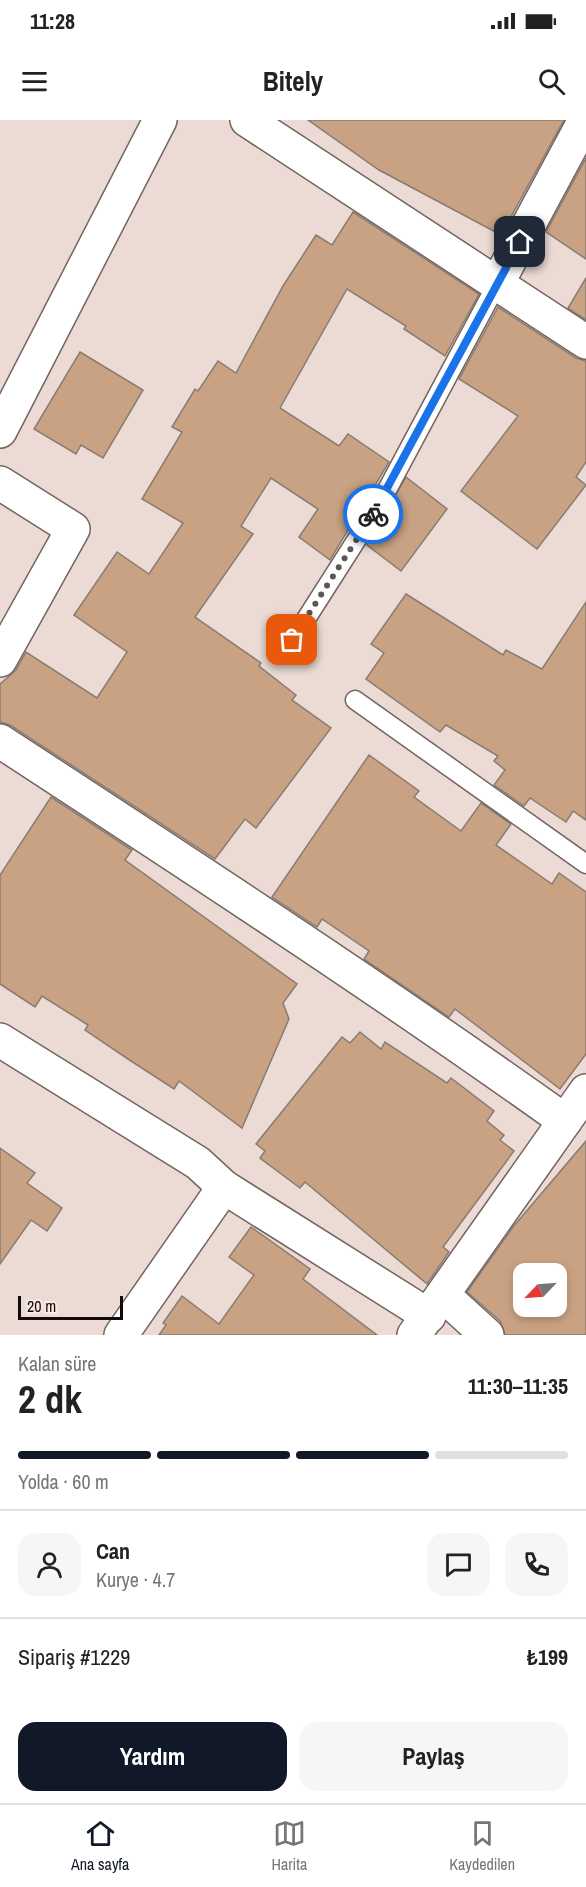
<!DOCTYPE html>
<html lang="tr">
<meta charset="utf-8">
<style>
body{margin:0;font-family:"Archivo Narrow",sans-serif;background:#f6f6f6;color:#222;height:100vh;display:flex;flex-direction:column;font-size:22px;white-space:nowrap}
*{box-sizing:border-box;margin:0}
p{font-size:20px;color:#767676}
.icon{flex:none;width:33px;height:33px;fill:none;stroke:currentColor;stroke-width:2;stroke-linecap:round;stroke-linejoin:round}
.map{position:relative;height:1215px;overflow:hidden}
.panel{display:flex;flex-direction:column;background:#fff;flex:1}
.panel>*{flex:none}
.needle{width:39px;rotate:245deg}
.buttons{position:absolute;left:513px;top:1143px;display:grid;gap:12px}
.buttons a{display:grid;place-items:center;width:54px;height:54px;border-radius:12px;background:#fff;box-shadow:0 3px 9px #0003;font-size:30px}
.scale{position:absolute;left:18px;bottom:15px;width:105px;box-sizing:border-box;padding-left:6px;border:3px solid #110c0a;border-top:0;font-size:16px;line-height:21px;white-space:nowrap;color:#110c0a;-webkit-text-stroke:4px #fae8e2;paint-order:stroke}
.pin{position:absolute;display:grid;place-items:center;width:51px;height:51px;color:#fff;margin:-26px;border-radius:12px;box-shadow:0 3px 9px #0006}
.courier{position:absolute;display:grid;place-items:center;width:60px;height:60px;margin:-30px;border:4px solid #1a73e8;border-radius:50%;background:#fff;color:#222;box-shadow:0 2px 8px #0007}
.summary em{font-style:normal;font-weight:800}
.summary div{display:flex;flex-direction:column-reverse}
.summary{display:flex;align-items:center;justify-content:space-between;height:102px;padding:0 18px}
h1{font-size:39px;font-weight:800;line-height:45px}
.bar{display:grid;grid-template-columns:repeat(4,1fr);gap:9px 6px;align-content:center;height:72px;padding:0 18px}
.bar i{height:8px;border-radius:4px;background:#e0e0e0}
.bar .selected{background:#111827}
.bar p{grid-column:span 4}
.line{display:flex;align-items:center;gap:15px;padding:0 18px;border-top:2px solid #e0e0e0}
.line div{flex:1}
.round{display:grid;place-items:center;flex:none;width:63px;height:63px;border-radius:18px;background:#f6f6f6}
.action{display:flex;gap:12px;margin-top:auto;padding:12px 18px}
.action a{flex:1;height:69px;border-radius:18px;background:#111827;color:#fff;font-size:24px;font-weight:800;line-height:69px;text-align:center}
.action a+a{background:#f6f6f6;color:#222}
.status{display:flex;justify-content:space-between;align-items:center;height:42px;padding:0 30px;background:#fff;direction:ltr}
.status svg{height:16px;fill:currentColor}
header{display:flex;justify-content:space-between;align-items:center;height:78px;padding:0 18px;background:#fff;font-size:27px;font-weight:800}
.menu{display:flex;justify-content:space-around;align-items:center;height:84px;border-top:2px solid #e0e0e0;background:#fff;font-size:16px;color:#767676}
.menu a{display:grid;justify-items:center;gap:3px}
.menu .selected{color:#111827}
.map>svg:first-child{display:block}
.building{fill:#c8a283;stroke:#887c72;stroke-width:1.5;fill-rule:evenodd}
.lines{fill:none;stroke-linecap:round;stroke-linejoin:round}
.service-casing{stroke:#73645f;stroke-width:21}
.minor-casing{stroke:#73645f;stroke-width:36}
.service{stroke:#fff;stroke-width:18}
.minor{stroke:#fff;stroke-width:33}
.done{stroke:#5e5451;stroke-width:6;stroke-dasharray:0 10.8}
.route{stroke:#1a73e8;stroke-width:8}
</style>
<div class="status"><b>11:28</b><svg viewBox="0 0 49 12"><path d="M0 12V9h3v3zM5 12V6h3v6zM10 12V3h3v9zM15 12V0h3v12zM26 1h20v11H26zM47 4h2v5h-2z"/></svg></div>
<header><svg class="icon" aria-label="menu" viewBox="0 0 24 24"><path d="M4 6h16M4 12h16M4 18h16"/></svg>Bitely<svg class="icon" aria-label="search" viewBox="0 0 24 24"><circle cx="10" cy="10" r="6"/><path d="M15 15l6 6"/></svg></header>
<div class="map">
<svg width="586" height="1215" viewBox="0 0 586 1215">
<rect width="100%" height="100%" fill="#ecdbd5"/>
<g class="building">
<path d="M308,0H564L501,115L379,50Z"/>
<path d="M586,38V139L546,112Z"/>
<path d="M353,92L479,174L445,236L404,209L406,206L347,169L280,288L339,326L348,314L389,342L330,440L299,417L318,389L271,358L241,406L253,414L195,497L261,543L259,546L296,575L292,580L331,608L256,708L245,699L215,739L10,605L0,602V564L16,550L26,532L97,578L127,532L74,495L117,432L149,454L183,403L142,379L182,312L172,307L195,269L198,271L218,241L236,253L283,166L316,115L332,125Z"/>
<path d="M586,158V200L568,188Z"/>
<path d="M498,187L576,238L586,241V342L576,357L586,365L537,429L461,371L518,296L459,259Z"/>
<path d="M80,232L143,270L103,338L81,325L76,334L34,309Z"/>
<path d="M406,357L447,389L401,451L367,425Z"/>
<path d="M406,474L503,535L506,530L542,549L586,482V700L573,691L566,702L530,678L524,686L494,665L505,650L494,641L498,636L446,605L440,612L366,559L384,533L371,524Z"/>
<path d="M369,635L419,671L414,677L461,711L481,683L511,704L496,725L552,764L559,753L586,772V934L560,969L455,889L449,897L364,839L369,831L322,799L317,807L272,777Z"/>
<path d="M51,677L132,730L125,740L297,864L283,883L289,899L242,1008L179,961L174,969L128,939L85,910L88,905L42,876L35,887L0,864V755Z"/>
<path d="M360,912L381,929L385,922L447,963L451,958L494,991L487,1001L504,1015L500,1020L514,1031L443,1127L449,1132L427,1164L305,1062L300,1068L260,1038L265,1031L256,1024L342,917L350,923Z"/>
<path d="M586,1021V1215H505L500,1201L467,1172L513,1107ZM524,1154H556V1186H524Z"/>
<path d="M0,1028L35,1053L27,1063L62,1088L47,1111L31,1100L0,1144Z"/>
<path d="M251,1107L310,1149L303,1159L377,1215H159L166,1205L163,1203L182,1176L219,1204L254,1155L229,1137Z"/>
</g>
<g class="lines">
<defs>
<g id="service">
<path d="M292,521L380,383L498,162"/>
<path d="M355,580L586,744"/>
</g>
<g id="minor">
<path d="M247,0L586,222"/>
<path d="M498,162L585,0"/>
<path d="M0,311L160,0"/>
<path d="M0,363L73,409L0,540"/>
<path d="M0,621C190,745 380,869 565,1001"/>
<path d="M0,920L198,1043L224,1067L429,1196"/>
<path d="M443,1175L487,1215"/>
<path d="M121,1215L224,1067"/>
<path d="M414,1215L586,971"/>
</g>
</defs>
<use href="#service" class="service-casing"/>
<use href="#minor" class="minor-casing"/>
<use href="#service" class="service"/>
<use href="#minor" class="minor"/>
</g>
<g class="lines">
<path class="done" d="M292,520L373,394"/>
<path class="route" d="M373,394L520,122"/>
</g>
</svg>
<div class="buttons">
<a><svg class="needle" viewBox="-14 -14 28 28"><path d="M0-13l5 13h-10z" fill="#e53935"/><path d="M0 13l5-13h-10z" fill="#767676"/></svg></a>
</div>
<div class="scale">20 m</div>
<div class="pin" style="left:292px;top:520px;background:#ea580c"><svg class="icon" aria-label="bag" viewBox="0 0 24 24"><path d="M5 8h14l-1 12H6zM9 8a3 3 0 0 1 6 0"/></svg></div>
<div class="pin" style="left:520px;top:122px;background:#1f2937"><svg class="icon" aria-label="home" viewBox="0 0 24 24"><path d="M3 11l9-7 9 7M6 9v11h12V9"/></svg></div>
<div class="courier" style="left:373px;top:394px"><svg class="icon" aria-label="bike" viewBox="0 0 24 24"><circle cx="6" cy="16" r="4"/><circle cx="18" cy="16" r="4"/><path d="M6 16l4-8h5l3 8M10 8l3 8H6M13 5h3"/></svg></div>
</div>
<section class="panel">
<div class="summary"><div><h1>2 dk</h1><p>Kalan süre</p></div><em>11:30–11:35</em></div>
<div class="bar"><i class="selected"></i><i class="selected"></i><i class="selected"></i><i></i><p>Yolda · 60 m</p></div>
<div class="line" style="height:108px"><a class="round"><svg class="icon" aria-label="person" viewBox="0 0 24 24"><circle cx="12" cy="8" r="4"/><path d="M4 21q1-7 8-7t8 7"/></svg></a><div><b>Can</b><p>Kurye · 4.7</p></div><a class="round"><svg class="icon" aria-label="chat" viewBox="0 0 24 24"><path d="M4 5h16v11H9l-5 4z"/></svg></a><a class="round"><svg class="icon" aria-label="phone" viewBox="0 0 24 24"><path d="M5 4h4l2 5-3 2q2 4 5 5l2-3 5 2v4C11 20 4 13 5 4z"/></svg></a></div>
<div class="line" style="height:78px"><div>Sipariş #1229</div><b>₺199</b></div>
<div class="action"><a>Yardım</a><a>Paylaş</a></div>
</section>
<nav class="menu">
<a class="selected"><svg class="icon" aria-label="home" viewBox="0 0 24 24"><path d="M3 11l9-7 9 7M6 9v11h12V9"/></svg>Ana sayfa</a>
<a><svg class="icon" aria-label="map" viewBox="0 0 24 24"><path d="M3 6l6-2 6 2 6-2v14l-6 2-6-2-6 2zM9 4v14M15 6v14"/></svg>Harita</a>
<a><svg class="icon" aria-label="saved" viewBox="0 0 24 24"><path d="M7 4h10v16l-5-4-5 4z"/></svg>Kaydedilen</a>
</nav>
